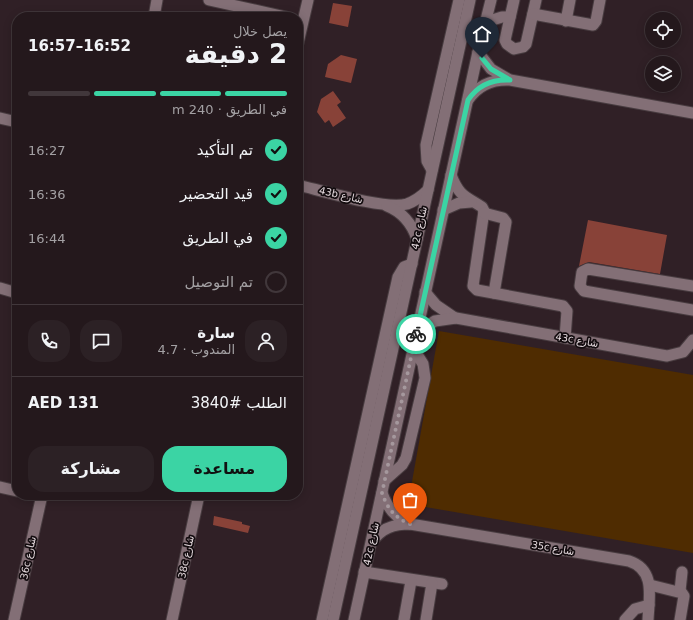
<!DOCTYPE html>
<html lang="ar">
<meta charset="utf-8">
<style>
body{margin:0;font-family:"DejaVu Sans","Noto Naskh Arabic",sans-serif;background:#2c2125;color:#f1f3f6;direction:rtl;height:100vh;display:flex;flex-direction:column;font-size:15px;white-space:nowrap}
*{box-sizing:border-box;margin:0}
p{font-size:13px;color:#a3a0a3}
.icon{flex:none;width:22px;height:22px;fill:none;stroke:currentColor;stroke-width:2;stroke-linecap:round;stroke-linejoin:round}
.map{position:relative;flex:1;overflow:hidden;direction:ltr}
.sheet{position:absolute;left:12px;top:12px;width:291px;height:488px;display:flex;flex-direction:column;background:#24181c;border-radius:16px;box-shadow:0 2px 10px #0003,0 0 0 1px #41373b;direction:rtl}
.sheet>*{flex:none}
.controls{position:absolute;left:645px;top:12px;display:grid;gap:8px}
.controls a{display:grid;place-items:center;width:36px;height:36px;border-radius:50%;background:#24181c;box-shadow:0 2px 10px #0003,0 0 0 1px #41373b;font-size:20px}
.pin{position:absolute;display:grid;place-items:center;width:34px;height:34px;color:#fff;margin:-41px -17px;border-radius:50% 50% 50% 0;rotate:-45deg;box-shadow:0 0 4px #0007}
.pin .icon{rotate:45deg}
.courier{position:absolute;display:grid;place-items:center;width:40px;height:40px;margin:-20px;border:3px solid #3bd4a4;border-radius:50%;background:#fff;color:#222;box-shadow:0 1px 5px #0007}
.head em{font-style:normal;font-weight:700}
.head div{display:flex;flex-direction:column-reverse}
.head{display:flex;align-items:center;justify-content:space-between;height:68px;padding:0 16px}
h1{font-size:26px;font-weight:700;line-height:30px}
.bar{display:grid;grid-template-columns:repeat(4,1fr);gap:6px 4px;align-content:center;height:48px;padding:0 16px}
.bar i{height:5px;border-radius:3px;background:#41373b}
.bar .selected{background:#3bd4a4}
.bar p{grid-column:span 4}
.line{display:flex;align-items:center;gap:10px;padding:0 16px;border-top:1px solid #41373b}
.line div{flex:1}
.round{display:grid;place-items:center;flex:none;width:42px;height:42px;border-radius:16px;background:#2c2125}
ol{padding:0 16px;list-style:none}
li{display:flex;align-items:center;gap:12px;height:44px}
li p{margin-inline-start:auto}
li .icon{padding:4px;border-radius:50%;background:#3bd4a4;color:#111;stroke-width:4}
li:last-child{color:#a3a0a3}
li i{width:22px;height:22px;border:2px solid #41373b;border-radius:50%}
.primary-button{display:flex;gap:8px;margin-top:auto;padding:8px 16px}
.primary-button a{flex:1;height:46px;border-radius:16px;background:#3bd4a4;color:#111;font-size:16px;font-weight:700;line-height:46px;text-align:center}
.primary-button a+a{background:#2c2125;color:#f1f3f6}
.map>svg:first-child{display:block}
.green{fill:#4f2c01}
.building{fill:#884238}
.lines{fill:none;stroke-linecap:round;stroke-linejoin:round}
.minor-casing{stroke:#483c40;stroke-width:13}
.minor{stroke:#836f76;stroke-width:11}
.done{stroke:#a5989d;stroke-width:4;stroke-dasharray:0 7.2}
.route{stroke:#3bd4a4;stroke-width:5}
.labels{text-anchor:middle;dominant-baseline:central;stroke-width:3.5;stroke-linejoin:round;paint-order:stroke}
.street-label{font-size:10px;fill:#e4d9dd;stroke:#130c0f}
</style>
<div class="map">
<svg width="693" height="620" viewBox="0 0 693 620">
<rect width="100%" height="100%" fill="#302026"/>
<path class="green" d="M439,331L693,375V553L408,504Z"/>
<g class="building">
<path d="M333,3L352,6L348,27L329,23Z"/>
<path d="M341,55L357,59L351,83L325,77L328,64Z"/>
<path d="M333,91L341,102L337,105L346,118L333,127L329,120L325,123L317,112L321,99Z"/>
<path d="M588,220L667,235L660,274L589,262L579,266Z"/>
<path d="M214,516L242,522V524L250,526L248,533L213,525Z"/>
</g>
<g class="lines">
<defs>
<g id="minor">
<path d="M209,0L286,17"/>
<path d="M514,0L505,40L507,44L514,49L523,47L526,44L536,0"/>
<path d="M533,14L593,25L596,21L600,0"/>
<path d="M154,17L157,0"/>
<path d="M566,21L570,0"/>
<path d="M486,22L502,17H510"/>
<path d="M298,43L308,0"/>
<path d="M478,52L491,69L508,79"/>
<path d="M468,100C478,85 492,79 510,80L693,113"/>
<path d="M0,118L17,122"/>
<path d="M432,170L427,161L426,145L459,0"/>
<path d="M451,175C459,196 465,196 482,207L484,211L473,286L477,290L563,306L567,311L565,338"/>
<path d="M298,185C323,191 385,210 407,204C415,201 422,196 428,190"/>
<path d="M387,206C402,212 412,224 417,239"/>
<path d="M443,210L459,203L471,202"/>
<path d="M484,213L503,218L506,222L494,293"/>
<path d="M693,286L588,269L582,272L580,286L584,291L693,310"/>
<path d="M0,288L17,293"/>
<path d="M425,292L436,305L455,318"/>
<path d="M416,333L435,321L456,318L667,356L683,352L693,340"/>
<path d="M384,481L402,465L406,458L425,378L423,364L413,348"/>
<path d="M0,487L17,491"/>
<path d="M382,493C387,507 395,518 410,524"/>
<path d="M372,542C381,528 394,524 410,524L629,561C656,570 649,597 648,620"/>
<path d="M364,572L442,584"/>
<path d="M650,585L682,593L684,596L680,620"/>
<path d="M680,591L682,572"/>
<path d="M14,620L42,495"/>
<path d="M172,620L199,495"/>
<path d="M322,620L398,277L404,267L412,264"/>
<path d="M333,620L470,0"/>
<path d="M354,620L478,52L491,0"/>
<path d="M404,620L411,581"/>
<path d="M426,620L432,583"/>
<path d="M625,620L635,609L649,605"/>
</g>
</defs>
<use href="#minor" class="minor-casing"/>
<use href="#minor" class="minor"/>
</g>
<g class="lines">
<path class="done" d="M410,524C395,518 387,508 382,493L416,334"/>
<path class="route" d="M416,334L468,100C478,85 492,79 510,80L491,69L482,58"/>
</g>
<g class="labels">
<g class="street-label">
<text transform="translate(341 195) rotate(13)">43b شارع</text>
<text transform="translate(419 228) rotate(-78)">42c شارع</text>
<text transform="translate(577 340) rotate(10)">43c شارع</text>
<text transform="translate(371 544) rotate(-78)">42c شارع</text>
<text transform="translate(553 548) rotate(10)">35c شارع</text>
<text transform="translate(186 557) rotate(-78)">38c شارع</text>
<text transform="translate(28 558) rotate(-78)">36c شارع</text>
</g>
</g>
</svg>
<div class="controls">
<a><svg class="icon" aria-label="locate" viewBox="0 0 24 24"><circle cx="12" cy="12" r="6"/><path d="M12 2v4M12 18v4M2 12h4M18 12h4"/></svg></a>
<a><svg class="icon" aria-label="layers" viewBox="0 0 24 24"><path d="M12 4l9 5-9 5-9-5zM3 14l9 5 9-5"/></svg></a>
</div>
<div class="pin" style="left:410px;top:524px;background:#ea580c"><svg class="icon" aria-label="bag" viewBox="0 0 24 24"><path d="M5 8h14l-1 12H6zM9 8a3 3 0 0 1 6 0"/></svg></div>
<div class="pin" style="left:482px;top:58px;background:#1f2937"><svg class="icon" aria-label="home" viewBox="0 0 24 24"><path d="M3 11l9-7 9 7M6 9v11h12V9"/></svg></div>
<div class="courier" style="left:416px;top:334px"><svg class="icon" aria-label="bike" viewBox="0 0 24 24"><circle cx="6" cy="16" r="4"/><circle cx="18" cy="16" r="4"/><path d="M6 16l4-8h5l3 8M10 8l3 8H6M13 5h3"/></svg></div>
<section class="sheet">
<div class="head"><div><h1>2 دقيقة</h1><p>يصل خلال</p></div><em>16:52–16:57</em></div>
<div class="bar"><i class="selected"></i><i class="selected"></i><i class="selected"></i><i></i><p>في الطريق · 240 m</p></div>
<ol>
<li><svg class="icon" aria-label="check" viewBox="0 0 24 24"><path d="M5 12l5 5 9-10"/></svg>تم التأكيد<p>16:27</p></li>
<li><svg class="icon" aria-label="check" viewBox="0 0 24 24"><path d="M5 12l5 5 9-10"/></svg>قيد التحضير<p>16:36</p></li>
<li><svg class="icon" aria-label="check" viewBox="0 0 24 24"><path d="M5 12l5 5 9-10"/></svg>في الطريق<p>16:44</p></li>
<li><i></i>تم التوصيل</li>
</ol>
<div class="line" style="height:72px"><a class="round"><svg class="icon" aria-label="person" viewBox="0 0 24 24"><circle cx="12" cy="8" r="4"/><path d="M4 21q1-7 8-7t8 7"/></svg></a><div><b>سارة</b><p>المندوب · 4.7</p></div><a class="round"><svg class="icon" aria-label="chat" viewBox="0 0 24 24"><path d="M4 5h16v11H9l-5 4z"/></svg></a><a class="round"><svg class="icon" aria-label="phone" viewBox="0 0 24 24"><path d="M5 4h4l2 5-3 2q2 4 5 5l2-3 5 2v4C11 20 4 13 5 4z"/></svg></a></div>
<div class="line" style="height:52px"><div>الطلب #3840</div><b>AED 131</b></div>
<div class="primary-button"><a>مساعدة</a><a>مشاركة</a></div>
</section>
</div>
